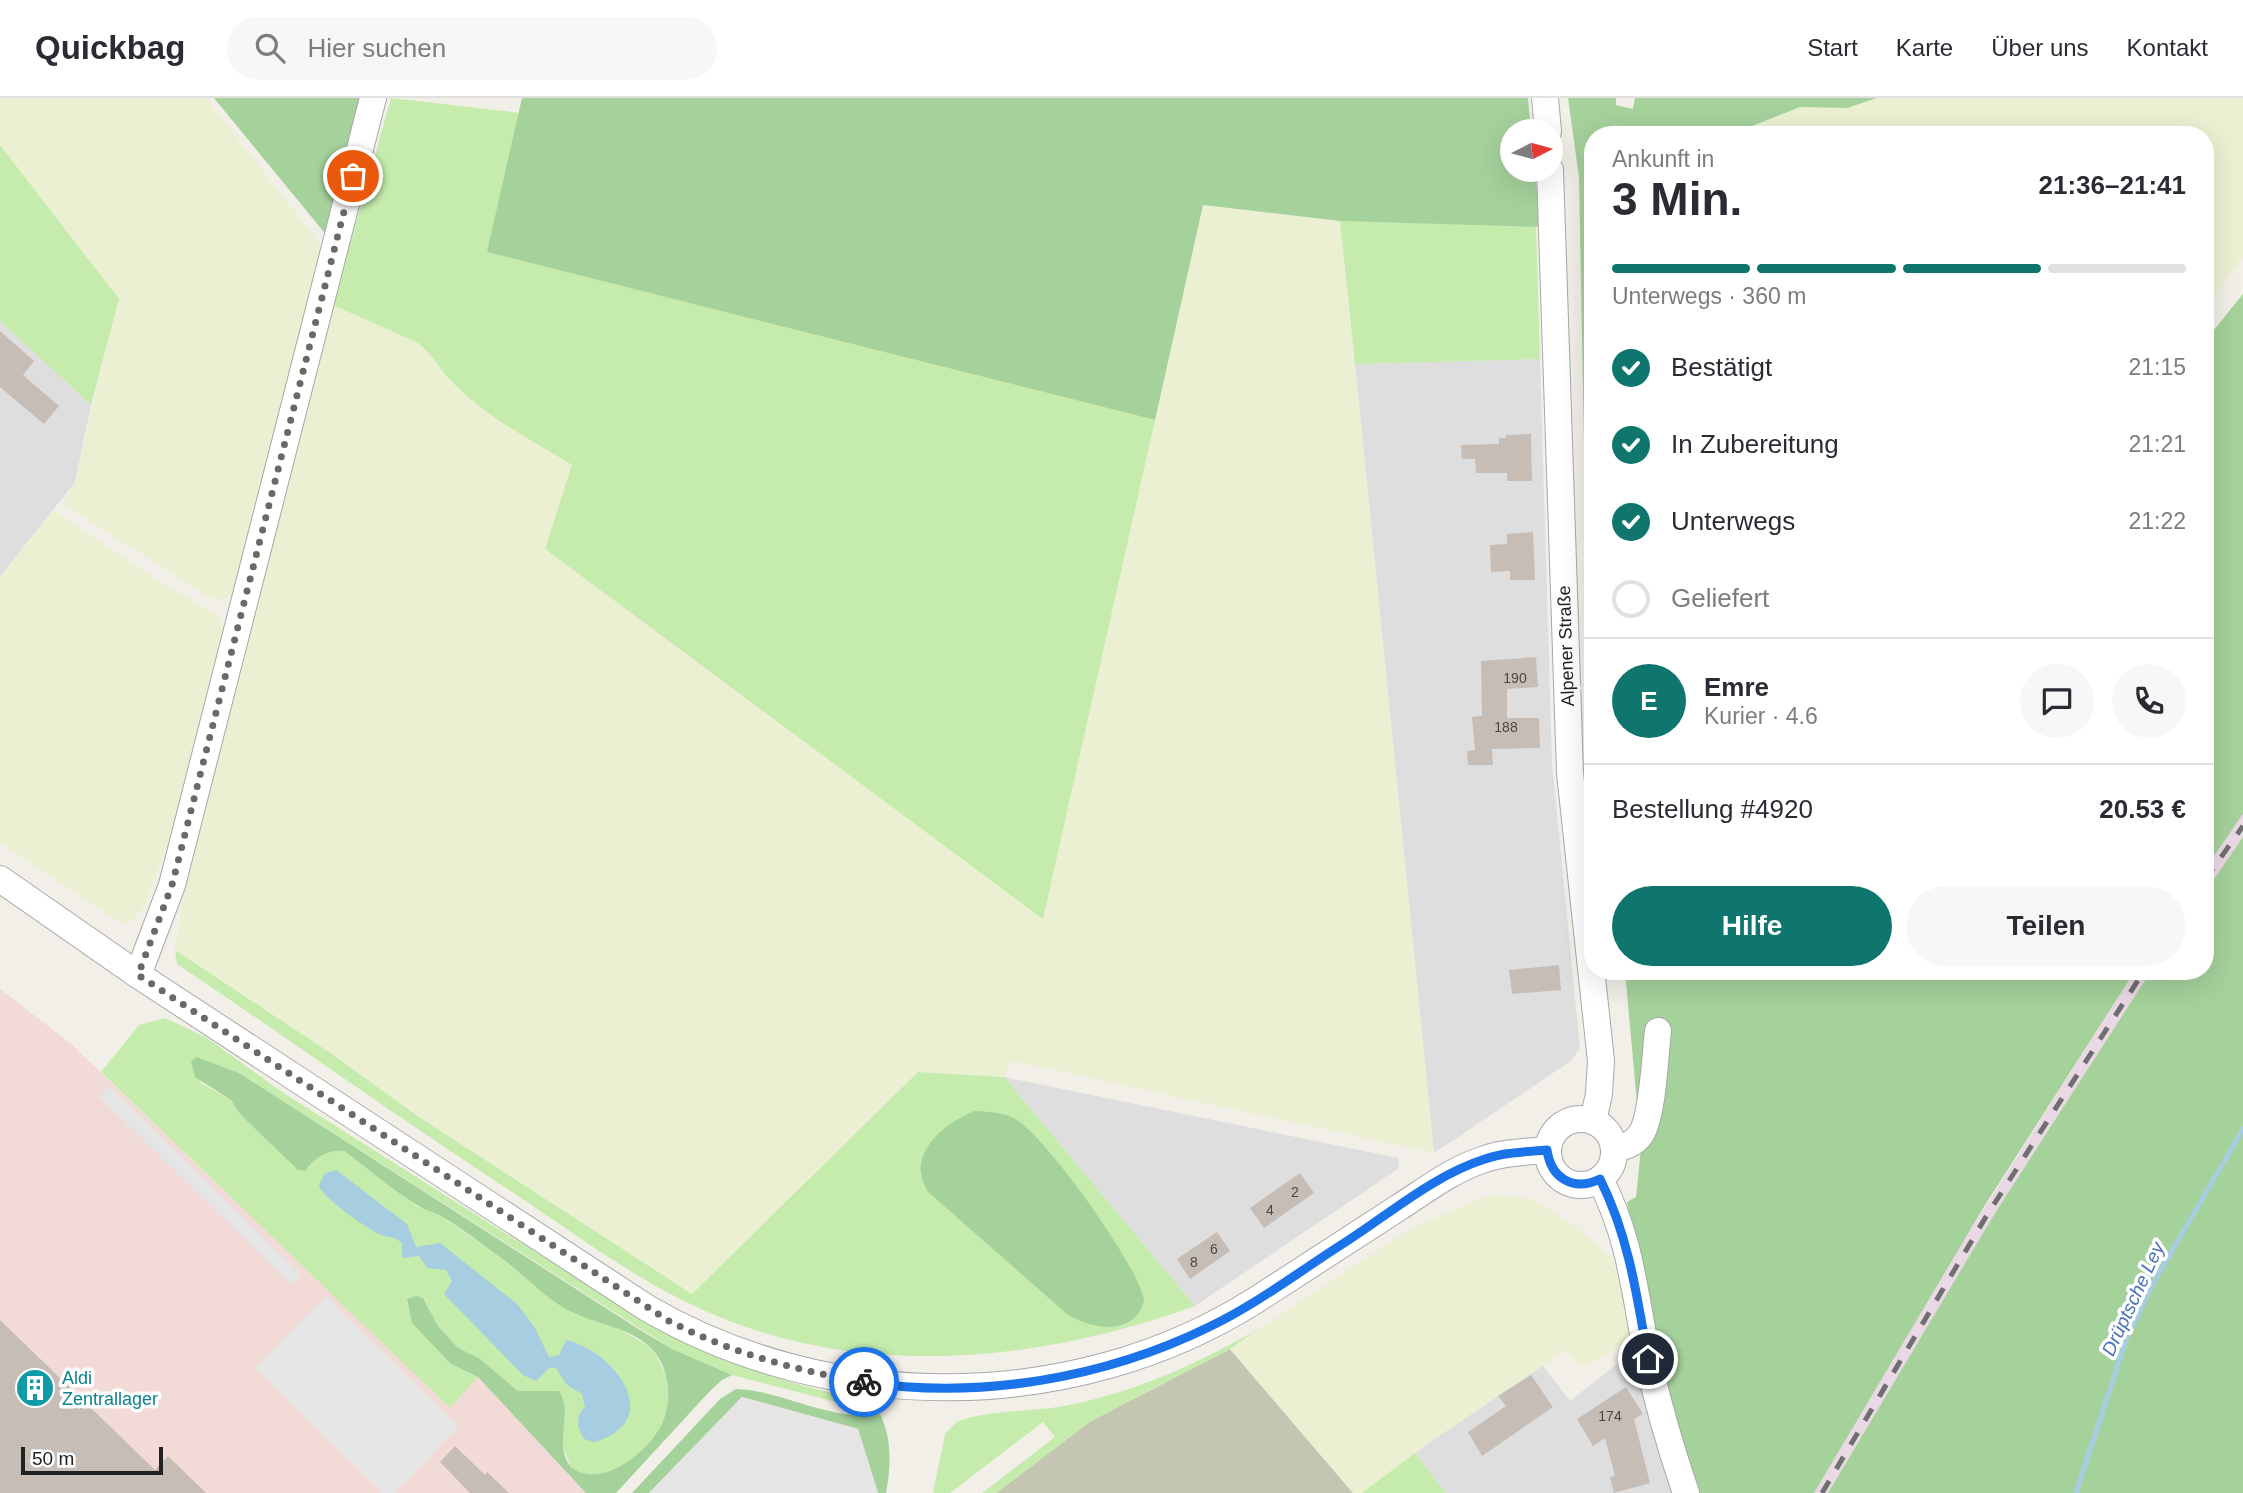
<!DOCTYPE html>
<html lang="de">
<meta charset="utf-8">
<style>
body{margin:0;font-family:Helvetica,sans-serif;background:#f7f7f7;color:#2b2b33;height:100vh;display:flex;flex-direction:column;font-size:26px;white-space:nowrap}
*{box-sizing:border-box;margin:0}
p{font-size:23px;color:#7c7c81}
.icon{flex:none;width:38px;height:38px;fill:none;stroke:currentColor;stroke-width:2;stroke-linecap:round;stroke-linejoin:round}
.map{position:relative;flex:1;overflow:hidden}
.details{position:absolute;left:1584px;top:28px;width:630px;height:854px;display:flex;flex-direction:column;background:#fff;border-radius:28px;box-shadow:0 7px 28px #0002}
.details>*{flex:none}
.needle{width:46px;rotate:84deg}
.tools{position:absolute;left:1500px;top:21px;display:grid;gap:14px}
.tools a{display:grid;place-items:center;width:63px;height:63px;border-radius:50%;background:#fff;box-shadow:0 7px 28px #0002;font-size:35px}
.scale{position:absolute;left:21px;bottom:18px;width:142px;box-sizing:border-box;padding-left:7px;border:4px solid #212121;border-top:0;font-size:19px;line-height:24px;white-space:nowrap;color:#212121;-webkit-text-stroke:5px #fff;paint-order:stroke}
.pin{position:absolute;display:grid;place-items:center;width:60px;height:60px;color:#fff;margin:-30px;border:4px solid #fff;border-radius:50%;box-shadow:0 2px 7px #0007}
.courier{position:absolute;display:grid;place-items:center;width:70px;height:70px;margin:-35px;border:5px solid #1a73e8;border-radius:50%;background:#fff;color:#222;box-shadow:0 2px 9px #0007}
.head em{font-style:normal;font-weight:600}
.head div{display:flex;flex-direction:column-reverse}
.head{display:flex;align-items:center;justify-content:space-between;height:119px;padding:0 28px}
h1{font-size:46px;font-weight:600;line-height:52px}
.bar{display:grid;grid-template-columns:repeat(4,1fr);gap:10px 7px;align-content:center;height:84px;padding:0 28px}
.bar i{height:9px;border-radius:5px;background:#e1e1e2}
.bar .on{background:#0f766e}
.bar p{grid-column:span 4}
.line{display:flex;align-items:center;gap:18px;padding:0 28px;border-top:2px solid #e1e1e2}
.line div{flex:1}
.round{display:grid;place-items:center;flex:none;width:74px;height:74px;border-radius:37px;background:#f7f7f7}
ol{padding:0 28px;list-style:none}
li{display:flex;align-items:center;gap:21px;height:77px}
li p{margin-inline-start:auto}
li .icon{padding:7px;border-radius:50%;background:#0f766e;color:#fff;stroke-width:4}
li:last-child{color:#7c7c81}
li i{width:38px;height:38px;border:4px solid #e1e1e2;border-radius:50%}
.button{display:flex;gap:14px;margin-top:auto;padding:14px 28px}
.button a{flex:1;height:80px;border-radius:42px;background:#0f766e;color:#fff;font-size:28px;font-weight:600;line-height:80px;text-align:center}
.button a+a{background:#f7f7f7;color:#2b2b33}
header{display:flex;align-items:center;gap:42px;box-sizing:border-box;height:98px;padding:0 35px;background:#fff;border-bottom:2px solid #e1e1e2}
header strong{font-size:33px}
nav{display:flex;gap:38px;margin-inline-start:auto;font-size:24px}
.search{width:490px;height:63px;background:#f7f7f7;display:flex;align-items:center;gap:18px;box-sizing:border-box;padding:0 24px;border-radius:38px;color:#7c7c81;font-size:26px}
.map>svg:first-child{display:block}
.residential{fill:#dfdede}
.commercial{fill:#f2dad6}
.industrial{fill:#ead9e5}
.construction{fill:#c4c6b2}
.farmland{fill:#ebf0d2}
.grass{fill:#c5ecac}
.forest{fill:#a5d19b}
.parking{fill:#e5e5e5}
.water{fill:#a7cde0}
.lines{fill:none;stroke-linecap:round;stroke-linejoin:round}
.stream{stroke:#a7cde0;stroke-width:5}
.building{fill:#c6beb6}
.minor-casing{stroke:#a8a8a8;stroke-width:28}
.minor{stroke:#fff;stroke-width:26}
.rail{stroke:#6f6f6f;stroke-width:5;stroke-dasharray:14 14;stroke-linecap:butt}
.done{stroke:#6a6966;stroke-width:7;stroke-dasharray:0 12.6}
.route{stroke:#1a73e8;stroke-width:9}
.labels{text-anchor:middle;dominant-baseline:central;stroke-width:7;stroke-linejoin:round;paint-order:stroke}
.number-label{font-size:14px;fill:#4a4846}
.street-label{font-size:18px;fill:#212121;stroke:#fff}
.culture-label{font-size:18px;fill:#0d838f;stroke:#fff;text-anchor:start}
.water-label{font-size:19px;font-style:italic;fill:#4973b4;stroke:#fff}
</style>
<header>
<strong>Quickbag</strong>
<div class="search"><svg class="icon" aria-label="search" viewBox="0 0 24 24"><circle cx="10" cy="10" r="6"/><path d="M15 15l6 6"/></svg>Hier suchen</div>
<nav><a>Start</a><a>Karte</a><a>Über uns</a><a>Kontakt</a></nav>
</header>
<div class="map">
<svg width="2243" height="1395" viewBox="0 0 2243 1395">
<rect width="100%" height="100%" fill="#f1efe7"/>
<g class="residential">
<path d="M0,223L91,307L75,384L0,479Z"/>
<path d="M1540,261L1552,665L1580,950L1571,963L1434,1055L1355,266Z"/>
<path d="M1004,979L1398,1060L1399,1070L1195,1208Z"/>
<path d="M1636,1251L1673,1395H1446L1415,1355L1539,1263L1570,1303Z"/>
</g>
<path class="commercial" d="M0,891L70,945L450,1309L478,1279L586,1395H0Z"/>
<g class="industrial">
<path d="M2243,716V739L2205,794V771Z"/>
<path d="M2135,873H2151L1995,1115L1828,1395H1814L1947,1169Z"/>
</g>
<path class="construction" d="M1230,1251L1353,1395H996L1091,1323Z"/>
<g class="farmland">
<path d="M0,0H206L324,151L231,499L217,502L207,498L63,406L75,384L118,201L0,47Z"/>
<path d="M1877,0H2243V160L2205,209V37H1729L1800,9L1847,10Z"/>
<path d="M1202,107L1340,123L1434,1055L1012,963L1004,979L918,974L692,1196L416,1017L329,954L175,852L193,735L333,207L418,245L427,251L452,285L504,325L572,368L1043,821Z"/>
<path d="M53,412L170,490L219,518L224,526L171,735L145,807L133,821L122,826L0,745V479Z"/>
<path d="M1499,1097L1532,1101L1577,1130L1611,1160L1626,1203L1634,1239L1588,1267L1580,1269L1566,1252L1426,1347L1362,1395H1353L1230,1251L1412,1130L1483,1100Z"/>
</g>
<g class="grass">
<path d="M391,0L520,15L488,154L1155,322L1043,821L545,451L572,367C532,343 487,319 454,286C440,273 433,256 418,245L333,207Z"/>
<path d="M0,47L119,201L91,307L0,223Z"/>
<path d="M1340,123L1536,128L1540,261L1355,266Z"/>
<path d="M175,852L329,954L416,1017L692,1196L918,974L1004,979L1195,1208C1037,1265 858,1283 701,1211C634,1181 573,1134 512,1094C399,1020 289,941 177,866Z"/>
<path d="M165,920L207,940L285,996L657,1231C717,1261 775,1282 841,1297L840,1305L732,1277L672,1251L239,975L197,959L192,963L201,985L231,1002L240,1016L305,1073C314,1060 328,1051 344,1053L417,1108L441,1118L500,1159L547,1197L577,1217L604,1224L632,1238L650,1249L658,1261L668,1282L669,1304L663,1328L628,1370L612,1379L597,1380L581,1377L571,1369L561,1345L563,1320L538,1293H518L480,1261L457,1249L438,1228L423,1200L407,1202L408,1208L451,1266L478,1279L450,1310L101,974L139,927Z"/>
<path d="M1258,1231L1230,1251L1091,1323L996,1395H982L1055,1339L1043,1324L950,1395H933L945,1336L957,1324C983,1312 1037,1314 1069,1307C1135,1294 1200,1265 1258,1231Z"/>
<path d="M1415,1355L1446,1395H1362Z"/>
</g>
<g class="forest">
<path d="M214,0H366L328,139Z"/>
<path d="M522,0H1528L1531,33H1512V72H1535L1540,129L1340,123L1203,107L1155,322L487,154Z"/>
<path d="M1568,0H1616V7L1633,11L1635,0H1877L1847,10L1800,9L1729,37H1592V520L1586,453L1579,79Z"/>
<path d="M2243,196V716L2205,771V243Z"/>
<path d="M2243,739V1395H1828L1995,1115L2151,873H2205V794Z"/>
<path d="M1625,873H2135L1985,1107L1814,1395H1695L1646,1211L1627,1104L1636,1099L1641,1050Z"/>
<path d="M197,959L239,975L640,1232L672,1251L732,1277L722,1282L709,1294L616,1395H586L478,1279L451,1266L412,1225L407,1201L417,1198L423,1200L438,1228L457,1249L480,1261L518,1293H559C574,1315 552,1346 571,1369C602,1395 657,1348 665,1318C672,1295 668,1267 650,1249C626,1227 591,1226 564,1210C540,1195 520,1173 497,1157C479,1144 460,1129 441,1118C433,1114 424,1112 417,1107C391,1091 369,1071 344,1053C328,1051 314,1060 305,1073L298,1072L240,1016L231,1002L195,979L191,963Z"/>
<path d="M975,1013C989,1014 1005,1014 1017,1022C1047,1041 1140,1169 1144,1203C1134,1239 1092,1231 1068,1217L927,1093C924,1085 919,1075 921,1066C925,1041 953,1021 975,1013Z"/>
<path d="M736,1291C786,1293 826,1323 880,1316C892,1340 891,1369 886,1395H878L858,1331L742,1299L649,1395H632L720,1301Z"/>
</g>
<g class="parking">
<path d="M109,988L301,1176L292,1187L99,999Z"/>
<path d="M326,1198L459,1329L395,1395H382L255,1270Z"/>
<path d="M742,1299L858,1331L878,1395H649Z"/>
</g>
<path class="water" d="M336,1072L407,1126L416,1149L440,1145L517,1206L534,1228L549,1259L559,1257L566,1242C615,1253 667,1323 594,1344L584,1341C577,1330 575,1319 585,1309L582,1296L566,1286L556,1270H549L536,1283L523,1277L444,1196L452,1183L446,1172L427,1170L419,1158L402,1160V1145C394,1138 390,1140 381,1137C369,1132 321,1099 319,1087L325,1075Z"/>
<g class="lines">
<path class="stream" d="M2076,1395L2126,1242L2155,1182L2243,1031"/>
</g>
<g class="building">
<path d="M0,233L34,263L23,277L59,308L44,326L0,289Z"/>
<path d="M1531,336L1532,383H1507V375H1476L1475,361H1462L1461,347L1499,346V340H1506V337Z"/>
<path d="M1533,434L1535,482H1510V473L1491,474L1490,447L1507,446V436Z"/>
<path d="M1536,559L1538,589L1507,591V620H1539L1540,650L1492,651L1493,667H1468L1467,653L1475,652L1472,619L1482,618L1481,563Z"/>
<path d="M1559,867L1561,892L1512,896L1509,872Z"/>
<path d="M1300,1075L1314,1095L1264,1130L1250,1110Z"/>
<path d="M1217,1134L1230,1153L1190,1181L1177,1161Z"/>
<path d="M0,1222L155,1372L168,1358L206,1395H0Z"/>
<path d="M1531,1277L1553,1309L1482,1358L1468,1334L1506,1308L1498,1298Z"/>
<path d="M1626,1289L1643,1316L1634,1321L1650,1385L1614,1395L1610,1379L1615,1378L1605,1340L1593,1348L1577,1321Z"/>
<path d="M455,1348L485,1377L487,1374L509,1395H470L440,1364Z"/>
</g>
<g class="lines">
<defs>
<g id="minor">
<path d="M1545,0L1548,33"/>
<path d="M1550,72L1570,675L1601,963L1599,996L1593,1023"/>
<path d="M0,781L138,877L647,1210C831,1317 1074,1317 1256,1202C1303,1172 1350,1141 1398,1110C1426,1092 1453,1071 1485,1061C1505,1054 1526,1054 1547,1052"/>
<path d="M138,877L172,787L373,0"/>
<circle cx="1581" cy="1054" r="33"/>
<path d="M1614,1050C1626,1049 1634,1046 1641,1036C1653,1018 1655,957 1658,933"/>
<path d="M1600,1081C1632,1144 1634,1195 1648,1261C1658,1307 1671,1351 1686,1395"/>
</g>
</defs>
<use href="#minor" class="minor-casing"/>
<use href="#minor" class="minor"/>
<g class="rail">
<path d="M2205,782L2243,728"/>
<path d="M1822,1395L1987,1117L2144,873"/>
</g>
</g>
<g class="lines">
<path class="done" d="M353,78L172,787L138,877L669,1223C731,1255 795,1272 864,1284"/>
<path class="route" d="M864,1284C979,1302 1105,1280 1209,1229C1257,1206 1300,1173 1344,1145C1388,1117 1434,1077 1485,1061C1505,1054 1526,1054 1547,1052C1551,1080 1573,1094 1600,1081C1629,1139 1637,1198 1648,1261"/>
</g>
<defs>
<symbol id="building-disc" viewBox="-11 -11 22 22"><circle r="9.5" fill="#0f9aa8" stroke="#fff"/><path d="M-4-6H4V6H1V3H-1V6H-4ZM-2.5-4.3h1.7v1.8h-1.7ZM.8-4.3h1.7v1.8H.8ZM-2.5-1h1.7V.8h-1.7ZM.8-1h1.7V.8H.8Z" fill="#fff"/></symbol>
</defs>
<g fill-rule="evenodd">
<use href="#building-disc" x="13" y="1268" width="44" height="44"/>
</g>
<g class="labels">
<g class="number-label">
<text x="1515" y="580">190</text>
<text x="1506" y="629">188</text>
<text x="1295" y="1094">2</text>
<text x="1270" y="1112">4</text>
<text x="1214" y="1151">6</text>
<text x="1194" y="1164">8</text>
<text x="1610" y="1318">174</text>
</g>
<g class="street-label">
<text transform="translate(1566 548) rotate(-92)">Alpener Straße</text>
</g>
<g class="culture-label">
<text x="62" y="1280">Aldi<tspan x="62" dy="21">Zentrallager</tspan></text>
</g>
<g class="water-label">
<text transform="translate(2133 1201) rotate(-65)">Drüptsche Ley</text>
</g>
</g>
</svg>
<div class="tools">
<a><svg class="needle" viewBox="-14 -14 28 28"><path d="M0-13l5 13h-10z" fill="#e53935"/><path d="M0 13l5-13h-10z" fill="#7c7c81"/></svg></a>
</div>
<div class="scale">50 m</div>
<div class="pin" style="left:353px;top:78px;background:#ea580c"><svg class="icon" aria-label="bag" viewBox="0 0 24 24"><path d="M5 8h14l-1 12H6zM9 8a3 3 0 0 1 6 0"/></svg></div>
<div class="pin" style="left:1648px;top:1261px;background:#1f2937"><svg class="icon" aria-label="home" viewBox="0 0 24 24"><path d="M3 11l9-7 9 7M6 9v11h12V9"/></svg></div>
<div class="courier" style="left:864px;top:1284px"><svg class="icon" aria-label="bike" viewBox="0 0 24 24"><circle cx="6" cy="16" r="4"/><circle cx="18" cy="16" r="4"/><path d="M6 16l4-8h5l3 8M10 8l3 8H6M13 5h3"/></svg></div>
<section class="details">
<div class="head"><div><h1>3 Min.</h1><p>Ankunft in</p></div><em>21:36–21:41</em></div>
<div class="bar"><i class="on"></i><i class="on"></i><i class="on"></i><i></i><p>Unterwegs · 360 m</p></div>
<ol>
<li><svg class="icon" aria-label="check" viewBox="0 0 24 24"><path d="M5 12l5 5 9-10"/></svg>Bestätigt<p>21:15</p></li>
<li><svg class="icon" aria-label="check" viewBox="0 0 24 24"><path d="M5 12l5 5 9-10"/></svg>In Zubereitung<p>21:21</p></li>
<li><svg class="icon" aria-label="check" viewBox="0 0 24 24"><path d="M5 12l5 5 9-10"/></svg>Unterwegs<p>21:22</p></li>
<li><i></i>Geliefert</li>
</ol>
<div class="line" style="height:126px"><b class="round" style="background:#0f766e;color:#fff">E</b><div><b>Emre</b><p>Kurier · 4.6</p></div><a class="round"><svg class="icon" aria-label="chat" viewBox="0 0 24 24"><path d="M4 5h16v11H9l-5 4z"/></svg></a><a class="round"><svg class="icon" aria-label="phone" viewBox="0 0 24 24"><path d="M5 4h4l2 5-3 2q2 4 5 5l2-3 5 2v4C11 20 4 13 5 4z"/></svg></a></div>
<div class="line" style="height:91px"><div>Bestellung #4920</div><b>20.53 €</b></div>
<div class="button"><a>Hilfe</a><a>Teilen</a></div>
</section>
</div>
